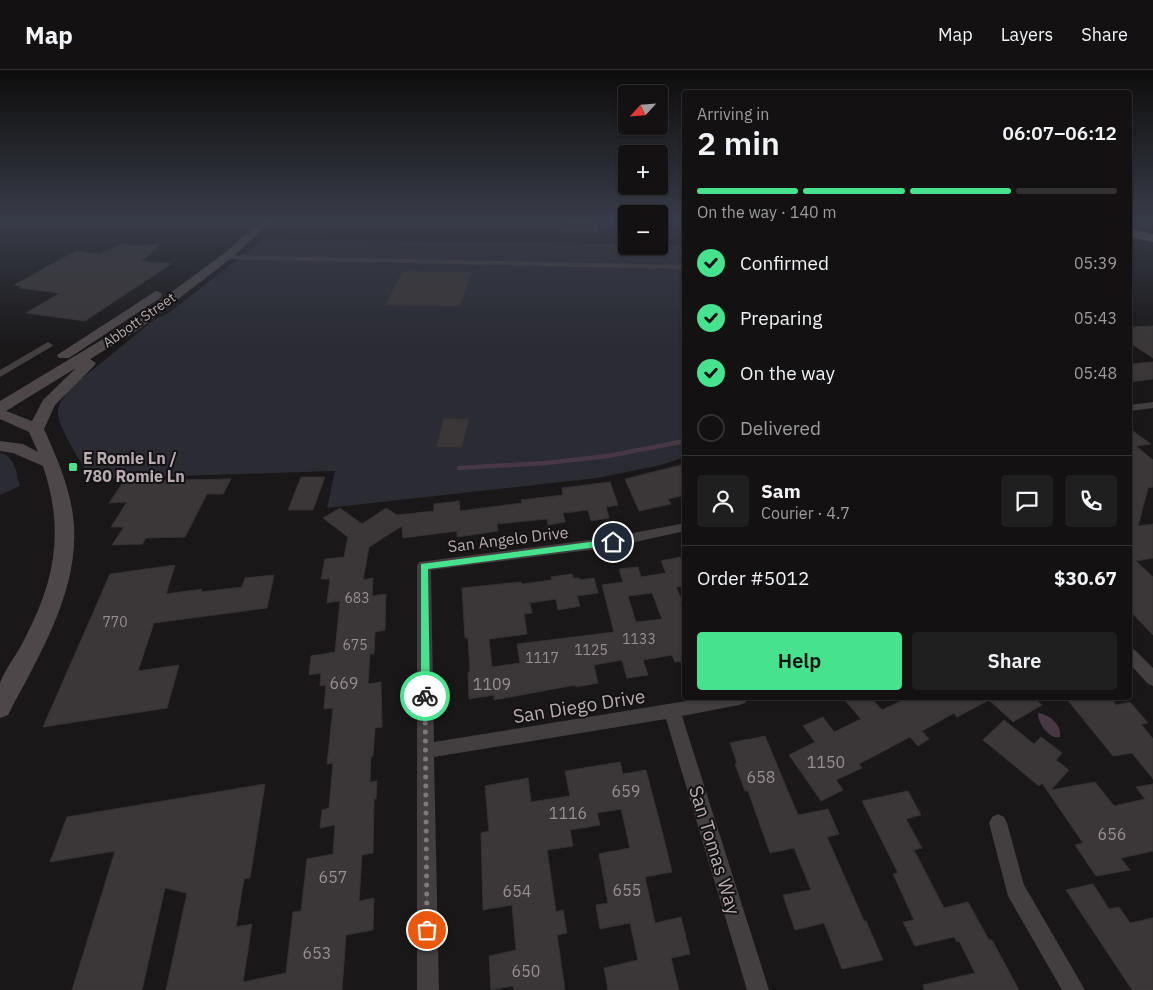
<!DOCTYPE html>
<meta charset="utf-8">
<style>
body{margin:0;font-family:"IBM Plex Sans",sans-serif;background:#201f20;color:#f1f3f6;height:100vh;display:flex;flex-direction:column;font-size:19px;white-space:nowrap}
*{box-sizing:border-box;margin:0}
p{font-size:16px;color:#9d9d9f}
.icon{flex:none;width:28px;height:28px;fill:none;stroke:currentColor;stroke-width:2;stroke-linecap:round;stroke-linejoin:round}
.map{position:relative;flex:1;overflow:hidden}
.sheet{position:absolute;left:682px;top:20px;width:450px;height:610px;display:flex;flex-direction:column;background:#131112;border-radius:5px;box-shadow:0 1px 4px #0004,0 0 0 1px #323132}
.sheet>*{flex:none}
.needle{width:32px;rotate:244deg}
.tools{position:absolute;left:618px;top:15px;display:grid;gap:10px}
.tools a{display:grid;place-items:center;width:50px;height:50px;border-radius:5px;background:#131112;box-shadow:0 1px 4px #0004,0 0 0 1px #323132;font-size:25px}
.pin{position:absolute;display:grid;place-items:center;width:42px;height:42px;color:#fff;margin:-21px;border:2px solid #fff;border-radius:50%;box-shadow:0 1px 5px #0007}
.courier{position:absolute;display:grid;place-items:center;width:50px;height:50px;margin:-25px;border:4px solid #46e28e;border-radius:50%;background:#fff;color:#222;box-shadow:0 1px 6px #0007}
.head em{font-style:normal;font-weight:600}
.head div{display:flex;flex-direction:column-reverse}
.head{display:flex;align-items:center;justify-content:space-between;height:85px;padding:0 15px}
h1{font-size:32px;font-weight:600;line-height:38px}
.bar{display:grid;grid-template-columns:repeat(4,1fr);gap:8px 5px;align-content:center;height:60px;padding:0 15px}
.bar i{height:6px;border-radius:4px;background:#323132}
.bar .on{background:#46e28e}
.bar p{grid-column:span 4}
.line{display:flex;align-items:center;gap:12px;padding:0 15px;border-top:1px solid #323132}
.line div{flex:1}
.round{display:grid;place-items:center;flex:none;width:52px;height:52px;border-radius:5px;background:#201f20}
ol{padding:0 15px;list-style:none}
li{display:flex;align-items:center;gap:15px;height:55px}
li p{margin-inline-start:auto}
li .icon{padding:5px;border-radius:50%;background:#46e28e;color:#111;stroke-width:4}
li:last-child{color:#9d9d9f}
li i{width:28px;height:28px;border:2px solid #323132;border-radius:50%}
.primary-button{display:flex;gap:10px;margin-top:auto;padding:10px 15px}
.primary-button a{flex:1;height:58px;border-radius:5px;background:#46e28e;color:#111;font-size:20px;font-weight:600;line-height:58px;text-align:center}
.primary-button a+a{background:#201f20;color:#f1f3f6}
header{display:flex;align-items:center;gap:30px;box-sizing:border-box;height:70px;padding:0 25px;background:#131112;border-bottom:1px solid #323132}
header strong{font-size:24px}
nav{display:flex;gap:28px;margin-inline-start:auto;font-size:18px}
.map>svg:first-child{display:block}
.green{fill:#2a2b33}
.water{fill:#483744}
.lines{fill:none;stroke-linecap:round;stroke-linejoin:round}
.stream{stroke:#483744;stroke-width:4.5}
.building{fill:#3b3738;stroke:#353132;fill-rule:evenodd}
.minor{fill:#433e3f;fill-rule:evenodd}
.secondary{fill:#4d474a;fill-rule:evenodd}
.trunk{fill:#655d60;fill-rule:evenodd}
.route{fill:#46e28e}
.done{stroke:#80777b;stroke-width:5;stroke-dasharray:0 9}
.poi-dot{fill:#46e28e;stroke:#141213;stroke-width:2}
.labels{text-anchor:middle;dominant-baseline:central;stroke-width:4;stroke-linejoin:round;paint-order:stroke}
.far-street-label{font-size:14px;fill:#b8abb1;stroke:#141213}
.number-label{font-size:14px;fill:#998e93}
.poi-label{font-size:16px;font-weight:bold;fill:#b8abb1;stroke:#141213;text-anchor:start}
.street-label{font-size:16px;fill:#b8abb1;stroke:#141213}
.near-number-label{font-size:16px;fill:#998e93}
.near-street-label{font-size:19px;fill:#b8abb1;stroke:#141213}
</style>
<header>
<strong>Map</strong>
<nav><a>Map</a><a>Layers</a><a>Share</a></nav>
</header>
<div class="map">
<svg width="1153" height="920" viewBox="0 0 1153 920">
<rect width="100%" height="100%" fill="#191718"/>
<g class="green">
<path d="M264,169L626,174V176L685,175V387L661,395L597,408L327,438L335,401L91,409C83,395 56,355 58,340C59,330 69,321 75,314L155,249L167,244Z"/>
<path d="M0,383C15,385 16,403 20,416L0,425Z"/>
</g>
<path class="water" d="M1038,643C1049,644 1062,655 1060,667C1049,670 1037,652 1038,643Z"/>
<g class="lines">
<path class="stream" d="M459,398L546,393L608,386L685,371"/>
</g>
<g class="building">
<path d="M562,149H597V162H560Z"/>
<path d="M121,174L137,176L159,174L155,177L158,178L149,183H152L140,191L171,194L85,251L26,243L60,223L19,218L22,216L14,215L76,181L100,184Z"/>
<path d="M403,201L451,202H471L460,236L385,235Z"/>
<path d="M1153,256V288L1130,273V257Z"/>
<path d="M1153,292V309L1130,312V294Z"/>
<path d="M444,348L469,349L462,377H436Z"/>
<path d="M1130,359L1151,374L1136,376L1153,390V417L1148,418L1138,456L1153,454V488L1136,491L1153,507V565L1130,541Z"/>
<path d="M685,394V425L668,429L671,434L639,441L625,409Z"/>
<path d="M301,407H325L313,440H288Z"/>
<path d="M231,409L223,424H207L185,467L146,468L142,474L112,475L124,457H111L127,432L109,433L124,411Z"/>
<path d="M610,412L618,435L606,437L609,448L591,451L588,440L563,443L565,452L548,455L547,449L497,454L498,461L457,467V461L403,468L402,456L369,477L363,510L373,508L372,526L386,524L385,560L375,562L374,584H370L368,614L381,612L382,657L375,658L373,686L371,687L370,712L377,711L376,729H374L373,783L362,785L359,831L374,828L373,860L346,865L342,920H166L187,823L165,818L142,920H72L115,781L50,792L67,747L265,714L250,808L244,809L236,857L252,854L243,912L286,903L293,842L301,841L307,789L333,784L335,755L320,758L322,740L329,738L333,693L327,694L333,638L324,639L326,615L320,616L321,603L309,605L311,586L335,582L340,531L327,533L330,509H321L325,489L344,487L348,467L323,448L340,438L362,454L386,438L397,445L434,441V434L459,431L460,441L522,433L521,430L563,425L562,418Z"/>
<path d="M680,487L685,498V516L676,517L683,533L680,534L685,546V591L675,592L672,585L643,590L648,605L627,608L622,590L594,595L598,613L576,617L575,615L494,630V625L469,629L468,602H470L468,568H465L462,518L521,512L522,514L552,510L551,507L572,504L573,508H579L580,510L594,508L598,523L577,526L580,536L558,540L556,529L530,533L532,543L524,544L527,564L489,569L492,597L520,593L517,574L614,562L602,515L623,512L619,499L638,497L641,507L666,503L661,491ZM652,523L662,549L636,552L628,526Z"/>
<path d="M175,495L166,524L202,519L201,522L242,517L245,508L274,505L267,538L154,553L138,601L179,595L167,638L43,657L110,504Z"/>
<path d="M843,628H871L882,640L907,628H1034L1042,635L1013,652L989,630L957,647L954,643L922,661L929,669L918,676L910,667L859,694L862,698L836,710L843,720L821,731L789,685L815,672L803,656L823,647L834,662L861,649Z"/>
<path d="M1066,628H1111L1116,635L1130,632L1148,653L1141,654L1153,669V709L1132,683L1113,686Z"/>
<path d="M1004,650L1034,674L1041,667L1062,683L1056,690L1069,700L1051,720L1095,712L1114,736L1145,729L1136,717L1153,714V781L1121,788L1130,800L1096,806L1075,775L1083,773L1042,713L1039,716L983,670Z"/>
<path d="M765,666L798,745L828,739L839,764L827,767L864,851H866L883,890L842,899L824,853L795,860L783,825L811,820L794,778L770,783L748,721H745L735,694L737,693L730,673Z"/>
<path d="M620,692L623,704L646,700L662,761L672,802L645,807L655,853L681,847L690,884L671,888L679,920H608L604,898L638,890L630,853L600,859L596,835L608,833L599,784L630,778L621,739L597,743L600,755L570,760L573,776L547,780L556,842L563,840L567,863L557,865L565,920H514L513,916L491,920L489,886L516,880L512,835L483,840L481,763L489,761L485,716L528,708L531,732L570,726L565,701Z"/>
<path d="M908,721L921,745L906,749L922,778L914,780L944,838L968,832L989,870H992L1019,920H924L923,915L975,903L959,871L957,872L954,867L915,876L903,852L914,850L893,804L898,803L862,731Z"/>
<path d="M1093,814L1109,839L1119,837L1130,853L1153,848V920H1132L1066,820Z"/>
</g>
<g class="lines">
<g class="minor">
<path d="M222,185L685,195V199L225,189L221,187Z"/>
<path d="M48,272L53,275L51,277L0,307V300Z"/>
<path d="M1153,332V338L1130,341V335Z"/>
<path d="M685,453V461L613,477L431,500L434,672L705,628H747L745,633L739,635L682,646L769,920H747L666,649L434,687L439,920H417V496L419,492L613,467Z"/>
<path d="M1130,578L1135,580L1153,598V616L1148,614L1130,594Z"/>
<path d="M998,744L1004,747L1007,753L1024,815L1085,920H1062L1008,826L989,753L992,747Z"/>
</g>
<g class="secondary">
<path d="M263,149H274L234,186L138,260L90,289L96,293L94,296L55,335L44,359C58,390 72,422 74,456C78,524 38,587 8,645L0,648C0,638 0,623 0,613C6,597 19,582 26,566C56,508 64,459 43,396L13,383L0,381V371L23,374L38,382L29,362L0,349V331L128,254L226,182ZM76,298L43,330L32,351L6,341Z"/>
<path d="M156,221L160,222L162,225L160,228L69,288H59L57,285Z"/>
</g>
<path class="trunk" d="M1130,159L1153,164V172L1130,167Z"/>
</g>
<linearGradient id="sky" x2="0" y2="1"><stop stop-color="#0e0d0d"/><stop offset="0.54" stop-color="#383c48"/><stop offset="1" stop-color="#383c48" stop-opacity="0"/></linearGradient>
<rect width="1153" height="278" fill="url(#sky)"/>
<path class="route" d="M613,469L618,472L613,475L428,499L430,626L425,631L421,630V494Z"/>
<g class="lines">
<path class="done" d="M425,626L427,860"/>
</g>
<rect class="poi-dot" x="68" y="392" width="10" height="10" rx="2.5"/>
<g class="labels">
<g class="far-street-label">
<text transform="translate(139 250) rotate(-35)">Abbott Street</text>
</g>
<g class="number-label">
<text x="357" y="528">683</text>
<text x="115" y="552">770</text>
<text x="639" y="569">1133</text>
<text x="355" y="575">675</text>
<text x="591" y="580">1125</text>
<text x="542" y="588">1117</text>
</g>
<g class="poi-label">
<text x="83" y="388">E Romie Ln /<tspan x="83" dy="18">780 Romie Ln</tspan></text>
</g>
<g class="street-label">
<text transform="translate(508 469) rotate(-7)">San Angelo Drive</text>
</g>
<g class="near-number-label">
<text x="344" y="613">669</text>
<text x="492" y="614">1109</text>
<text x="826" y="692">1150</text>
<text x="761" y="707">658</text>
<text x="626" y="721">659</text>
<text x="568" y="743">1116</text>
<text x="1112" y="764">656</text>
<text x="333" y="807">657</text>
<text x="627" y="820">655</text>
<text x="517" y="821">654</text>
<text x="317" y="883">653</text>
<text x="526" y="901">650</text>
</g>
<g class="near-street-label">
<text transform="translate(579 636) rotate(-9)">San Diego Drive</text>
<text transform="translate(715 780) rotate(73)">San Tomas Way</text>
</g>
</g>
</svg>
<div class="tools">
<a><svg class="needle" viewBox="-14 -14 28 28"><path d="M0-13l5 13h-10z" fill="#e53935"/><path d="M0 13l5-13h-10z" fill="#9d9d9f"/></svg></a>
<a>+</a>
<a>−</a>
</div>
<div class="pin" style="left:427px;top:860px;background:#ea580c"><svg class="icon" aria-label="bag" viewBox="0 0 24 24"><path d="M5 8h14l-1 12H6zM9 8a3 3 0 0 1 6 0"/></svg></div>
<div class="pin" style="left:613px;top:472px;background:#1f2937"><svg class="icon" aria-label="home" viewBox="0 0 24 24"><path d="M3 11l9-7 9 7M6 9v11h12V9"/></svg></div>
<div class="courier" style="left:425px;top:626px"><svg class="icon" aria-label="bike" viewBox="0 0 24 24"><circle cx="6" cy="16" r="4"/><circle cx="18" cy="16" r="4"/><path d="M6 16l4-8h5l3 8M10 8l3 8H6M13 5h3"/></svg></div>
<section class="sheet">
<div class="head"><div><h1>2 min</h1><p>Arriving in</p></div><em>06:07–06:12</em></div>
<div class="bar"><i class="on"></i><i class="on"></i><i class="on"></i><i></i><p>On the way · 140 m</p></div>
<ol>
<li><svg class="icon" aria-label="check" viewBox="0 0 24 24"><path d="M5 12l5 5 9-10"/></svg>Confirmed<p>05:39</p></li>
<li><svg class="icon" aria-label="check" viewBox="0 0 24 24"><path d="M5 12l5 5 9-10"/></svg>Preparing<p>05:43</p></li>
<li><svg class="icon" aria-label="check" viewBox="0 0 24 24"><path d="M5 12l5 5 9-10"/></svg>On the way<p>05:48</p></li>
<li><i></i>Delivered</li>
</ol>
<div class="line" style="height:90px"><a class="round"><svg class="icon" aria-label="person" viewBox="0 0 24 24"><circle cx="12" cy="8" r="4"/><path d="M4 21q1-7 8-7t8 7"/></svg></a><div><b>Sam</b><p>Courier · 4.7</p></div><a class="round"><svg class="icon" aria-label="chat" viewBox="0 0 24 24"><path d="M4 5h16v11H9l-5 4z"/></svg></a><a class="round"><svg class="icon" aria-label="phone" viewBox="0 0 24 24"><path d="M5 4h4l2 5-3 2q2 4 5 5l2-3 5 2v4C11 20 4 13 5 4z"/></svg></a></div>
<div class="line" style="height:65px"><div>Order #5012</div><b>$30.67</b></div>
<div class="primary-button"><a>Help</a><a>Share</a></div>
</section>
</div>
